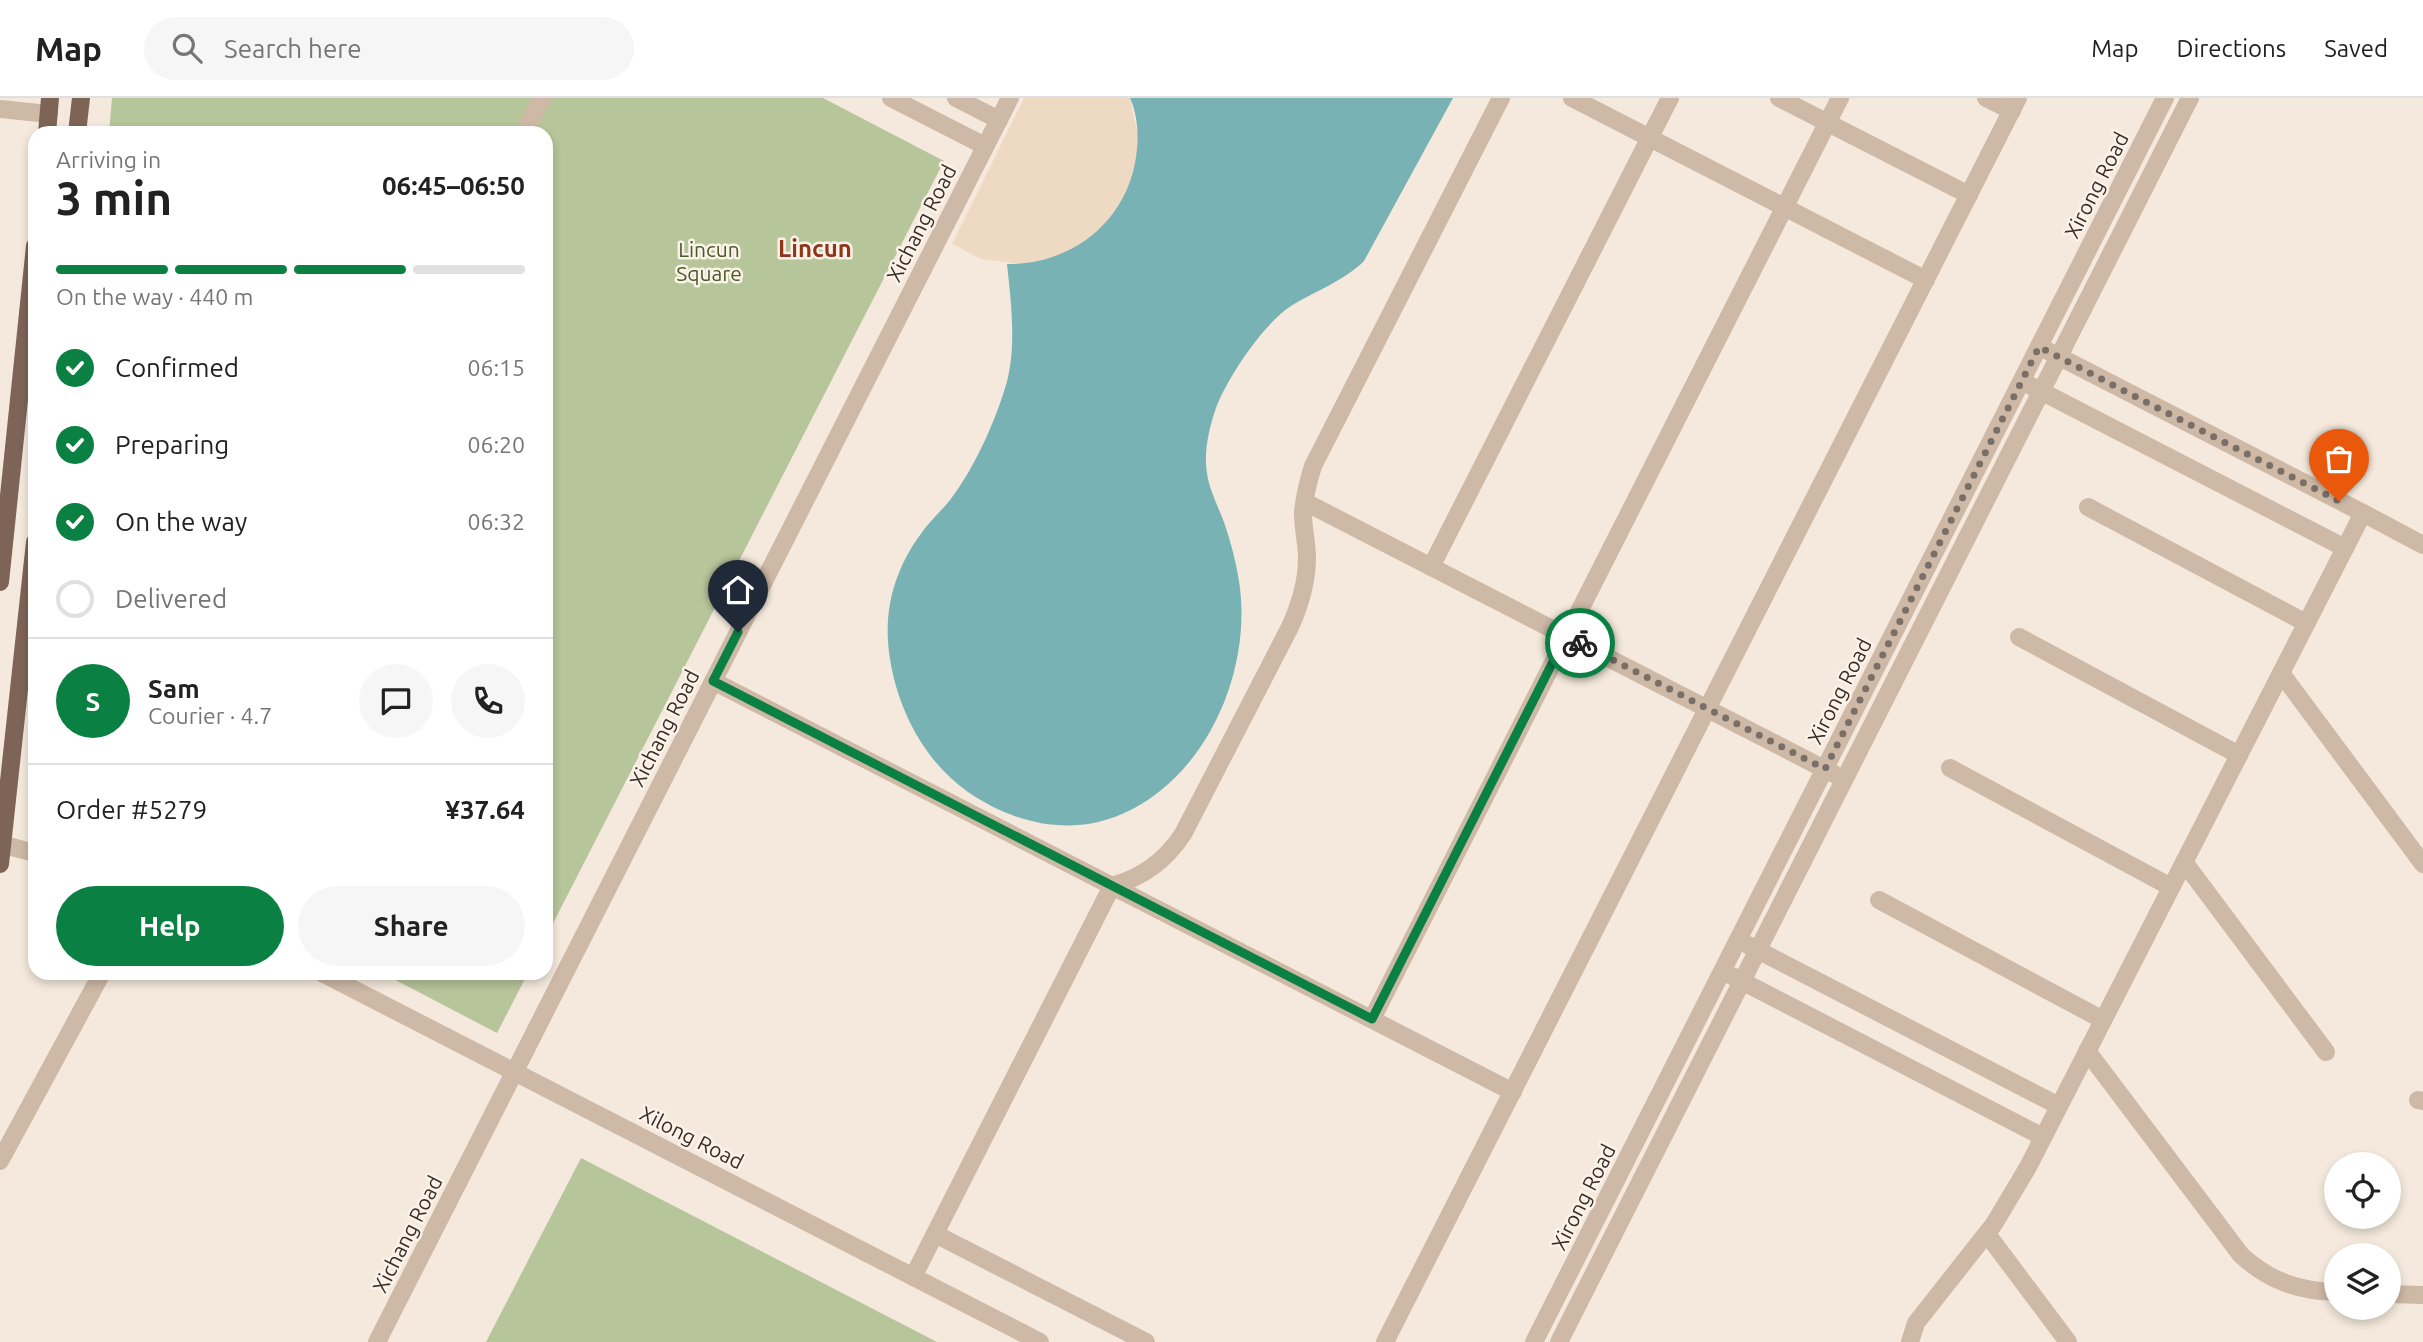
<!DOCTYPE html>
<meta charset="utf-8">
<style>
body{margin:0;font-family:Ubuntu,sans-serif;background:#f6f6f6;color:#222;height:100vh;display:flex;flex-direction:column;font-size:26px;white-space:nowrap}
*{box-sizing:border-box;margin:0}
p{font-size:23px;color:#767676}
.icon{flex:none;width:38px;height:38px;fill:none;stroke:currentColor;stroke-width:2;stroke-linecap:round;stroke-linejoin:round}
.map{position:relative;flex:1;overflow:hidden}
.panel{position:absolute;left:28px;top:28px;width:525px;height:854px;display:flex;flex-direction:column;background:#fff;border-radius:21px;box-shadow:0 4px 10px #0003}
.panel>*{flex:none}
.tools{position:absolute;left:2324px;top:1054px;display:grid;gap:14px}
.tools a{display:grid;place-items:center;width:77px;height:77px;border-radius:50%;background:#fff;box-shadow:0 4px 10px #0003;font-size:35px}
.pin{position:absolute;display:grid;place-items:center;width:60px;height:60px;color:#fff;margin:-72px -30px;border-radius:50% 50% 50% 0;rotate:-45deg;box-shadow:0 0 7px #0007}
.pin .icon{rotate:45deg}
.courier{position:absolute;display:grid;place-items:center;width:70px;height:70px;margin:-35px;border:5px solid #0b8043;border-radius:50%;background:#fff;color:#222;box-shadow:0 2px 9px #0007}
.headline em{font-style:normal;font-weight:600}
.headline div{display:flex;flex-direction:column-reverse}
.headline{display:flex;align-items:center;justify-content:space-between;height:119px;padding:0 28px}
h1{font-size:46px;font-weight:600;line-height:52px}
.bar{display:grid;grid-template-columns:repeat(4,1fr);gap:10px 7px;align-content:center;height:84px;padding:0 28px}
.bar i{height:9px;border-radius:5px;background:#e0e0e0}
.bar .on{background:#0b8043}
.bar p{grid-column:span 4}
.line{display:flex;align-items:center;gap:18px;padding:0 28px;border-top:2px solid #e0e0e0}
.line div{flex:1}
.round{display:grid;place-items:center;flex:none;width:74px;height:74px;border-radius:37px;background:#f6f6f6}
ol{padding:0 28px;list-style:none}
li{display:flex;align-items:center;gap:21px;height:77px}
li p{margin-inline-start:auto}
li .icon{padding:7px;border-radius:50%;background:#0b8043;color:#fff;stroke-width:4}
li:last-child{color:#767676}
li i{width:38px;height:38px;border:4px solid #e0e0e0;border-radius:50%}
.primary-button{display:flex;gap:14px;margin-top:auto;padding:14px 28px}
.primary-button a{flex:1;height:80px;border-radius:42px;background:#0b8043;color:#fff;font-size:28px;font-weight:600;line-height:80px;text-align:center}
.primary-button a+a{background:#f6f6f6;color:#222}
header{display:flex;align-items:center;gap:42px;box-sizing:border-box;height:98px;padding:0 35px;background:#fff;border-bottom:2px solid #e0e0e0}
header strong{font-size:33px}
nav{display:flex;gap:38px;margin-inline-start:auto;font-size:24px}
.search{width:490px;height:63px;background:#f6f6f6;display:flex;align-items:center;gap:18px;box-sizing:border-box;padding:0 24px;border-radius:38px;color:#767676;font-size:26px}
.map>svg:first-child{display:block}
.green{fill:#b7c59a}
.plaza{fill:#eedac2}
.water{fill:#78b2b4}
.lines{fill:none;stroke-linecap:round;stroke-linejoin:round}
.minor{stroke:#ceb8a6;stroke-width:18}
.major{stroke:#7d6457;stroke-width:18}
.done{stroke:#7a6f67;stroke-width:7;stroke-dasharray:0 12.6}
.route{stroke:#0b8043;stroke-width:9}
.labels{text-anchor:middle;dominant-baseline:central;stroke-width:5;stroke-linejoin:round;paint-order:stroke}
.street-label{font-size:21px;fill:#392d28;stroke:#fbf3e9}
.park-label{font-size:21px;fill:#495a29;stroke:#fbf3e9}
.quarter-label{font-size:24px;font-weight:bold;fill:#903519;stroke:#fbf3e9}
</style>
<header>
<strong>Map</strong>
<div class="search"><svg class="icon" aria-label="search" viewBox="0 0 24 24"><circle cx="10" cy="10" r="6"/><path d="M15 15l6 6"/></svg>Search here</div>
<nav><a>Map</a><a>Directions</a><a>Saved</a></nav>
</header>
<div class="map">
<svg width="2423" height="1244" viewBox="0 0 2423 1244">
<rect width="100%" height="100%" fill="#f4e9dc"/>
<g class="green">
<path d="M112,0H823L944,63L546,839V35H109Z"/>
<path d="M382,875H528L497,935Z"/>
<path d="M581,1060L937,1244H486Z"/>
</g>
<path class="plaza" d="M1024,0H1130L1139,43L1134,76L1121,106L1108,124L1074,151L1049,162L1022,166L981,161L952,146Z"/>
<path class="water" d="M1130,0H1453L1364,163C1344,183 1315,193 1291,208C1264,225 1227,280 1216,310C1210,327 1205,348 1206,366C1207,389 1218,407 1225,427C1231,445 1236,464 1239,483C1253,572 1207,679 1122,716C1070,739 1013,725 968,694C925,664 898,612 890,561C882,512 895,468 926,429C934,419 943,411 950,402C974,371 995,324 1006,287C1017,249 1011,204 1007,166C1072,167 1127,123 1136,59C1139,40 1138,17 1130,0Z"/>
<g class="lines">
<g class="minor">
<path d="M891,0L985,48"/>
<path d="M956,0L999,22"/>
<path d="M1572,0L1926,182"/>
<path d="M1779,0L1969,97"/>
<path d="M1986,0L2012,13"/>
<path d="M0,11L49,16"/>
<path d="M524,35L542,0"/>
<path d="M2048,253L2363,415"/>
<path d="M2031,288L2345,450"/>
<path d="M1305,404L1834,676"/>
<path d="M2088,409L2306,525"/>
<path d="M1431,469L1670,0"/>
<path d="M2019,539L2239,657"/>
<path d="M2281,575L2423,766"/>
<path d="M713,583L1513,994"/>
<path d="M1950,670L2171,789"/>
<path d="M0,746L35,755"/>
<path d="M2184,764L2326,954"/>
<path d="M1879,802L2103,922"/>
<path d="M1748,847L2059,1008"/>
<path d="M322,875L1040,1244"/>
<path d="M1732,878L2043,1039"/>
<path d="M1372,921L1840,0"/>
<path d="M2087,953L2241,1157C2269,1183 2299,1193 2336,1194"/>
<path d="M2418,1002L2423,1003"/>
<path d="M0,1063L102,875"/>
<path d="M935,1136L1146,1244"/>
<path d="M1987,1136L2068,1244"/>
<path d="M913,1179L1112,788C1143,779 1165,763 1183,736L1290,529C1300,507 1307,484 1307,460C1307,445 1303,431 1303,416C1304,399 1308,384 1313,368L1501,0"/>
<path d="M2389,1196L2423,1197"/>
<path d="M377,1244L1010,0"/>
<path d="M1385,1244L2018,0"/>
<path d="M1534,1244L2165,0"/>
<path d="M1559,1244L2190,0"/>
<path d="M1910,1244L1916,1225L1994,1126L2028,1069L2363,415L2423,447"/>
</g>
<g class="major">
<path d="M47,35L50,0"/>
<path d="M77,35L81,0"/>
<path d="M0,484L35,148"/>
<path d="M0,766L35,444"/>
</g>
</g>
<g class="lines">
<path class="done" d="M1580,545L1825,671L2039,249L2339,403"/>
<path class="route" d="M738,534L713,583L1372,921L1566,538L1580,545"/>
</g>
<g class="labels">
<g class="street-label">
<text transform="translate(2096 87) rotate(-63)">Xirong Road</text>
<text transform="translate(921 125) rotate(-63)">Xichang Road</text>
<text transform="translate(1839 593) rotate(-63)">Xirong Road</text>
<text transform="translate(664 630) rotate(-63)">Xichang Road</text>
<text transform="translate(692 1039) rotate(27)">Xilong Road</text>
<text transform="translate(1583 1099) rotate(-63)">Xirong Road</text>
<text transform="translate(407 1136) rotate(-63)">Xichang Road</text>
</g>
<g class="park-label">
<text x="709" y="151">Lincun<tspan x="709" dy="24">Square</tspan></text>
</g>
<g class="quarter-label">
<text x="815" y="150">Lincun</text>
</g>
</g>
</svg>
<div class="tools">
<a><svg class="icon" aria-label="locate" viewBox="0 0 24 24"><circle cx="12" cy="12" r="6"/><path d="M12 2v4M12 18v4M2 12h4M18 12h4"/></svg></a>
<a><svg class="icon" aria-label="layers" viewBox="0 0 24 24"><path d="M12 4l9 5-9 5-9-5zM3 14l9 5 9-5"/></svg></a>
</div>
<div class="pin" style="left:2339px;top:403px;background:#ea580c"><svg class="icon" aria-label="bag" viewBox="0 0 24 24"><path d="M5 8h14l-1 12H6zM9 8a3 3 0 0 1 6 0"/></svg></div>
<div class="pin" style="left:738px;top:534px;background:#1f2937"><svg class="icon" aria-label="home" viewBox="0 0 24 24"><path d="M3 11l9-7 9 7M6 9v11h12V9"/></svg></div>
<div class="courier" style="left:1580px;top:545px"><svg class="icon" aria-label="bike" viewBox="0 0 24 24"><circle cx="6" cy="16" r="4"/><circle cx="18" cy="16" r="4"/><path d="M6 16l4-8h5l3 8M10 8l3 8H6M13 5h3"/></svg></div>
<section class="panel">
<div class="headline"><div><h1>3 min</h1><p>Arriving in</p></div><em>06:45–06:50</em></div>
<div class="bar"><i class="on"></i><i class="on"></i><i class="on"></i><i></i><p>On the way · 440 m</p></div>
<ol>
<li><svg class="icon" aria-label="check" viewBox="0 0 24 24"><path d="M5 12l5 5 9-10"/></svg>Confirmed<p>06:15</p></li>
<li><svg class="icon" aria-label="check" viewBox="0 0 24 24"><path d="M5 12l5 5 9-10"/></svg>Preparing<p>06:20</p></li>
<li><svg class="icon" aria-label="check" viewBox="0 0 24 24"><path d="M5 12l5 5 9-10"/></svg>On the way<p>06:32</p></li>
<li><i></i>Delivered</li>
</ol>
<div class="line" style="height:126px"><b class="round" style="background:#0b8043;color:#fff">S</b><div><b>Sam</b><p>Courier · 4.7</p></div><a class="round"><svg class="icon" aria-label="chat" viewBox="0 0 24 24"><path d="M4 5h16v11H9l-5 4z"/></svg></a><a class="round"><svg class="icon" aria-label="phone" viewBox="0 0 24 24"><path d="M5 4h4l2 5-3 2q2 4 5 5l2-3 5 2v4C11 20 4 13 5 4z"/></svg></a></div>
<div class="line" style="height:91px"><div>Order #5279</div><b>¥37.64</b></div>
<div class="primary-button"><a>Help</a><a>Share</a></div>
</section>
</div>
